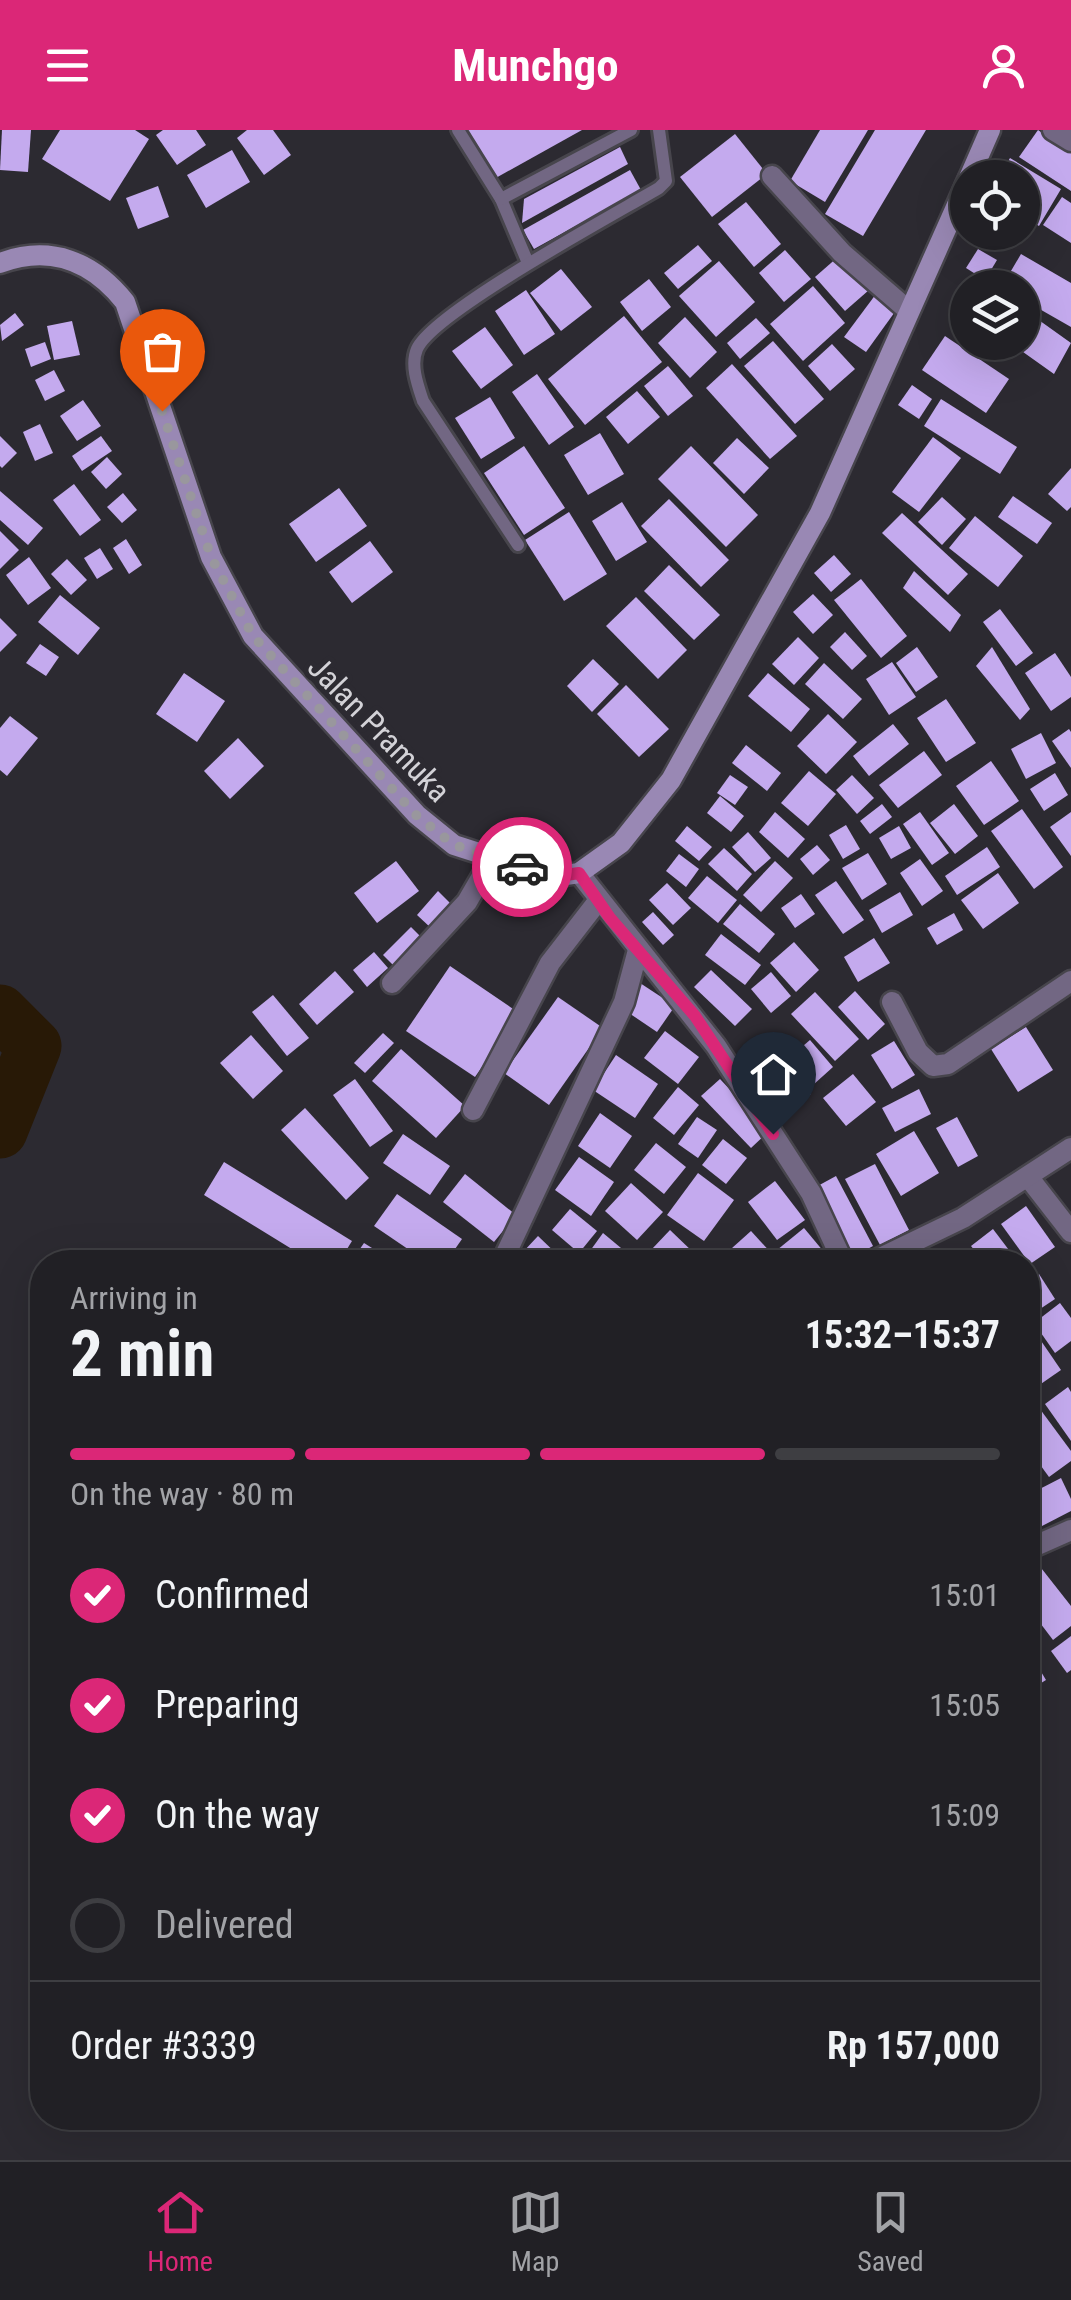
<!DOCTYPE html>
<meta charset="utf-8">
<style>
body{margin:0;font-family:"Roboto Condensed",sans-serif;background:#29282d;color:#f1f3f6;height:100vh;display:flex;flex-direction:column;font-size:38px;white-space:nowrap}
*{box-sizing:border-box;margin:0}
p{font-size:32px;color:#a2a3a7}
.icon{flex:none;width:55px;height:55px;fill:none;stroke:currentColor;stroke-width:2;stroke-linecap:round;stroke-linejoin:round}
.map{position:relative;flex:1;overflow:hidden}
.drawer{position:absolute;left:30px;top:1120px;width:1010px;height:880px;display:flex;flex-direction:column;background:#212025;border-radius:40px;box-shadow:0 10px 40px #0002,0 0 0 2px #3e3e42}
.drawer>*{flex:none}
.tools{position:absolute;left:950px;top:30px;display:grid;gap:20px}
.tools a{display:grid;place-items:center;width:90px;height:90px;border-radius:50%;background:#212025;box-shadow:0 10px 40px #0002,0 0 0 2px #3e3e42;font-size:50px}
.pin{position:absolute;display:grid;place-items:center;width:85px;height:85px;color:#fff;margin:-102px -42px;border-radius:50% 50% 50% 0;rotate:-45deg;box-shadow:0 0 10px #0007}
.pin .icon{rotate:45deg}
.courier{position:absolute;display:grid;place-items:center;width:100px;height:100px;margin:-50px;border:8px solid #db2777;border-radius:50%;background:#fff;color:#222;box-shadow:0 2px 12px #0007}
.overview em{font-style:normal;font-weight:700}
.overview div{display:flex;flex-direction:column-reverse}
.overview{display:flex;align-items:center;justify-content:space-between;height:170px;padding:0 40px}
h1{font-size:65px;font-weight:700;line-height:75px}
.bar{display:grid;grid-template-columns:repeat(4,1fr);gap:15px 10px;align-content:center;height:120px;padding:0 40px}
.bar i{height:12px;border-radius:8px;background:#3e3e42}
.bar .active{background:#db2777}
.bar p{grid-column:span 4}
.line{display:flex;align-items:center;gap:25px;padding:0 40px;border-top:2px solid #3e3e42}
.line div{flex:1}
ol{padding:0 40px;list-style:none}
li{display:flex;align-items:center;gap:30px;height:110px}
li p{margin-inline-start:auto}
li .icon{padding:10px;border-radius:50%;background:#db2777;color:#fff;stroke-width:4}
li:last-child{color:#a2a3a7}
li i{width:55px;height:55px;border:5px solid #3e3e42;border-radius:50%}
header{display:flex;justify-content:space-between;align-items:center;height:130px;padding:0 40px;background:#db2777;color:#fff;font-size:45px;font-weight:700}
.dock{display:flex;justify-content:space-around;align-items:center;height:140px;border-top:2px solid #3e3e42;background:#212025;font-size:28px;color:#a2a3a7}
.dock a{display:grid;justify-items:center;gap:5px}
.dock .active{color:#db2777}
.map>svg:first-child{display:block}
.lines{fill:none;stroke-linecap:round;stroke-linejoin:round}
.river{stroke:#281906;stroke-width:55}
.building{fill:#c4aaee}
.lane-casing{stroke:#47454c;stroke-width:18}
.street-casing{stroke:#47454c;stroke-width:25}
.secondary-casing{stroke:#47454c;stroke-width:25}
.lane{stroke:#726783;stroke-width:12}
.street{stroke:#726783;stroke-width:20}
.secondary{stroke:#9988b4;stroke-width:20}
.done{stroke:#99979d;stroke-width:10;stroke-dasharray:0 18}
.route{stroke:#db2777;stroke-width:12}
.labels{text-anchor:middle;dominant-baseline:central;stroke-width:10;stroke-linejoin:round;paint-order:stroke}
.street-label{font-size:32px;fill:#d3d2d7;stroke:#2c2a31}
</style>
<header><svg class="icon" aria-label="menu" viewBox="0 0 24 24"><path d="M4 6h16M4 12h16M4 18h16"/></svg>Munchgo<svg class="icon" aria-label="person" viewBox="0 0 24 24"><circle cx="12" cy="8" r="4"/><path d="M4 21q1-7 8-7t8 7"/></svg></header>
<div class="map">
<svg width="1071" height="2030" viewBox="0 0 1071 2030">
<rect width="100%" height="100%" fill="#2c2a31"/>
<g class="lines">
<path class="river" d="M0,882L34,916L0,1001"/>
</g>
<g class="building">
<path d="M2,0H31L28,42L0,40Z"/>
<path d="M60,0H135L149,9L110,71L42,29Z"/>
<path d="M163,0H196L206,15L177,35L156,5Z"/>
<path d="M247,0H273L291,25L264,45L237,8Z"/>
<path d="M467,0H582L494,49Z"/>
<path d="M820,0H868L825,72L790,51Z"/>
<path d="M875,0H926L863,106L825,84Z"/>
<path d="M1038,0L1071,23V61L1019,27Z"/>
<path d="M735,4L767,44L712,87L680,47Z"/>
<path d="M620,17L628,34L522,93L524,69Z"/>
<path d="M232,20L250,52L206,78L187,45Z"/>
<path d="M1010,28L1061,59L1039,96L1022,86V48H998Z"/>
<path d="M630,40L641,60L534,119L523,100Z"/>
<path d="M158,56L169,87L138,99L126,68Z"/>
<path d="M1062,67L1071,73V113L1043,95Z"/>
<path d="M746,72L781,114L754,137L718,94Z"/>
<path d="M698,115L712,131L678,159L664,143Z"/>
<path d="M978,119L997,130L985,150L966,138Z"/>
<path d="M785,120L811,149L784,172L759,143Z"/>
<path d="M1021,124L1071,153V197L1022,169V158H1001Z"/>
<path d="M839,126L869,160L845,181L815,147Z"/>
<path d="M719,131L755,172L716,207L679,166Z"/>
<path d="M561,139L592,177L561,201L530,163Z"/>
<path d="M649,149L671,177L642,201L620,172Z"/>
<path d="M813,156L845,193L803,231L770,194Z"/>
<path d="M526,160L555,204L524,225L495,181Z"/>
<path d="M876,164L897,179L866,222L844,207Z"/>
<path d="M1022,178L1071,213L1054,244L1009,212H1022Z"/>
<path d="M15,183L24,195L2,211L0,195Z"/>
<path d="M624,186L662,232L585,295L548,249Z"/>
<path d="M685,187L717,222L690,248L658,213Z"/>
<path d="M756,188L770,203L740,229L727,213Z"/>
<path d="M72,191L80,225L54,230L47,196Z"/>
<path d="M485,197L513,235L481,259L452,221Z"/>
<path d="M945,206L1009,249L986,283L922,240Z"/>
<path d="M773,211L824,269L795,294L744,236Z"/>
<path d="M45,212L51,229L31,237L25,219Z"/>
<path d="M832,214L855,239L830,261L808,236Z"/>
<path d="M732,234L797,306L770,329L706,258Z"/>
<path d="M668,236L693,266L668,286L644,256Z"/>
<path d="M54,240L65,261L45,271L35,250Z"/>
<path d="M537,244L574,297L549,315L512,262Z"/>
<path d="M912,255L932,269L919,289L898,275Z"/>
<path d="M637,261L660,287L628,314L606,287Z"/>
<path d="M490,267L515,308L481,329L455,288Z"/>
<path d="M941,269L1017,317L1000,344L924,296Z"/>
<path d="M83,270L101,296L77,311L60,286Z"/>
<path d="M40,294L53,323L35,331L23,302Z"/>
<path d="M600,303L624,344L588,365L564,325Z"/>
<path d="M0,306L17,323L2,338L0,336Z"/>
<path d="M101,306L112,321L82,341L72,326Z"/>
<path d="M933,307L961,328L919,382L892,362Z"/>
<path d="M737,308L769,338L744,364L713,333Z"/>
<path d="M524,316L565,378L524,405L484,343Z"/>
<path d="M691,316L758,385L726,417L658,349Z"/>
<path d="M107,327L122,344L106,359L91,342Z"/>
<path d="M1071,338V377L1067,381L1048,364Z"/>
<path d="M74,354L101,390L80,406L53,370Z"/>
<path d="M339,358L367,396L316,432L289,394Z"/>
<path d="M0,361L43,398L28,415L0,390Z"/>
<path d="M123,363L137,380L122,393L107,377Z"/>
<path d="M1013,366L1052,393L1037,414L998,387Z"/>
<path d="M942,367L966,389L942,415L918,392Z"/>
<path d="M669,369L729,430L701,457L641,396Z"/>
<path d="M622,372L647,412L616,431L592,391Z"/>
<path d="M569,382L607,444L564,471L525,410Z"/>
<path d="M902,383L968,444L948,465L882,403Z"/>
<path d="M975,386L1023,426L998,457L949,418Z"/>
<path d="M0,401L19,420L0,439Z"/>
<path d="M126,409L142,435L129,444L113,418Z"/>
<path d="M370,411L393,442L352,473L329,442Z"/>
<path d="M100,418L113,439L97,449L84,428Z"/>
<path d="M834,425L851,444L831,462L814,443Z"/>
<path d="M29,427L51,458L28,475L6,445Z"/>
<path d="M67,429L87,450L71,465L51,444Z"/>
<path d="M669,435L720,485L694,510L644,461Z"/>
<path d="M914,441L961,485L950,502L903,458Z"/>
<path d="M861,449L907,506L881,528L834,470Z"/>
<path d="M813,464L833,485L813,504L793,482Z"/>
<path d="M60,465L100,498L78,525L38,492Z"/>
<path d="M636,467L687,520L658,549L606,496Z"/>
<path d="M1000,479L1033,523L1016,536L983,492Z"/>
<path d="M0,488L17,505L0,522Z"/>
<path d="M845,502L867,526L852,540L830,517Z"/>
<path d="M798,507L819,528L794,555L772,534Z"/>
<path d="M40,514L59,527L46,546L26,533Z"/>
<path d="M917,517L938,547L916,562L896,533Z"/>
<path d="M992,517L1030,579L1020,590L976,536Z"/>
<path d="M1055,523L1071,547V567L1051,581L1025,543Z"/>
<path d="M593,529L619,554L592,582L567,556Z"/>
<path d="M892,532L916,567L889,585L866,549Z"/>
<path d="M824,533L862,569L843,589L805,554Z"/>
<path d="M184,543L225,571L197,612L156,584Z"/>
<path d="M768,543L810,579L791,602L748,566Z"/>
<path d="M626,555L669,599L639,627L597,584Z"/>
<path d="M946,569L976,613L946,632L917,588Z"/>
<path d="M828,584L857,612L826,644L797,616Z"/>
<path d="M10,586L38,608L7,646L0,640V598Z"/>
<path d="M893,594L909,614L869,646L853,626Z"/>
<path d="M1069,599L1071,602V638L1052,611Z"/>
<path d="M1041,603L1056,633L1026,649L1011,619Z"/>
<path d="M238,608L264,636L230,669L204,641Z"/>
<path d="M746,615L781,643L767,661L732,633Z"/>
<path d="M924,621L942,645L898,678L879,655Z"/>
<path d="M991,631L1019,671L984,695L956,656Z"/>
<path d="M809,641L836,664L808,696L781,673Z"/>
<path d="M1055,643L1068,665L1044,681L1030,659Z"/>
<path d="M730,645L748,657L735,675L717,663Z"/>
<path d="M852,645L874,668L857,684L836,660Z"/>
<path d="M720,666L744,686L731,702L707,683Z"/>
<path d="M882,674L892,687L870,704L860,691Z"/>
<path d="M954,674L978,706L955,724L930,693Z"/>
<path d="M1022,679L1063,737L1034,759L991,701Z"/>
<path d="M775,682L805,709L788,728L759,702Z"/>
<path d="M920,682L949,723L932,735L903,694Z"/>
<path d="M1071,682V726L1050,697Z"/>
<path d="M846,695L860,719L843,729L829,705Z"/>
<path d="M687,696L712,717L699,731L675,711Z"/>
<path d="M899,696L911,718L891,729L879,708Z"/>
<path d="M748,702L771,728L755,742L732,717Z"/>
<path d="M817,715L830,730L813,745L800,729Z"/>
<path d="M987,717L1000,737L957,765L945,746Z"/>
<path d="M724,718L752,744L737,761L708,734Z"/>
<path d="M868,723L887,754L862,770L842,738Z"/>
<path d="M679,724L699,739L686,757L666,741Z"/>
<path d="M920,729L943,761L922,776L900,743Z"/>
<path d="M396,731L419,761L377,793L354,763Z"/>
<path d="M775,731L793,748L761,782L743,765Z"/>
<path d="M998,743L1019,773L983,799L961,770Z"/>
<path d="M707,746L737,770L718,793L688,768Z"/>
<path d="M836,751L864,790L843,804L815,765Z"/>
<path d="M667,753L691,778L673,795L649,770Z"/>
<path d="M438,761L452,775L431,798L417,785Z"/>
<path d="M900,762L913,785L882,803L869,780Z"/>
<path d="M801,764L815,784L795,798L781,778Z"/>
<path d="M740,774L775,804L759,823L723,794Z"/>
<path d="M653,782L674,805L663,815L642,792Z"/>
<path d="M954,783L963,800L937,815L927,798Z"/>
<path d="M411,797L423,809L395,837L383,825Z"/>
<path d="M721,804L761,835L745,855L705,825Z"/>
<path d="M874,808L890,833L858,852L844,827Z"/>
<path d="M794,812L819,840L796,862L770,833Z"/>
<path d="M374,822L388,838L367,857L353,840Z"/>
<path d="M450,836L519,883L475,947L406,901Z"/>
<path d="M711,840L752,879L735,896L694,857Z"/>
<path d="M335,841L354,862L317,895L299,874Z"/>
<path d="M771,842L791,866L771,883L751,859Z"/>
<path d="M640,853L675,876L657,902L623,879Z"/>
<path d="M855,861L885,894L868,910L838,877Z"/>
<path d="M815,862L859,909L835,931L791,884Z"/>
<path d="M273,865L309,908L287,926L252,882Z"/>
<path d="M558,867L603,898L549,975L504,943Z"/>
<path d="M1026,897L1053,940L1018,962L991,919Z"/>
<path d="M665,901L699,927L678,954L644,928Z"/>
<path d="M383,903L394,913L365,943L354,933Z"/>
<path d="M251,905L283,941L253,969L220,933Z"/>
<path d="M773,908L811,964L783,983L745,927Z"/>
<path d="M810,910L833,937L813,955L790,927Z"/>
<path d="M894,911L915,945L892,959L871,925Z"/>
<path d="M401,919L465,976L436,1008L372,951Z"/>
<path d="M616,925L658,954L635,988L593,960Z"/>
<path d="M853,944L876,972L846,996L823,968Z"/>
<path d="M355,949L393,1001L370,1017L333,965Z"/>
<path d="M720,949L769,1001L751,1018L701,966Z"/>
<path d="M678,957L699,975L674,1005L653,988Z"/>
<path d="M919,959L931,984L895,1002L882,978Z"/>
<path d="M305,978L369,1048L346,1070L281,1000Z"/>
<path d="M600,983L632,1006L610,1038L578,1016Z"/>
<path d="M697,987L717,1000L698,1028L678,1014Z"/>
<path d="M957,987L978,1026L958,1037L936,998Z"/>
<path d="M914,1001L939,1043L901,1066L876,1024Z"/>
<path d="M403,1004L450,1036L430,1065L383,1033Z"/>
<path d="M723,1009L747,1028L726,1054L702,1035Z"/>
<path d="M656,1013L686,1037L664,1064L634,1040Z"/>
<path d="M579,1027L614,1052L591,1086L555,1060Z"/>
<path d="M224,1032L352,1111L339,1132H313L204,1065Z"/>
<path d="M875,1034L909,1100L880,1115L845,1049Z"/>
<path d="M698,1043L734,1070L704,1111L667,1085Z"/>
<path d="M465,1044L516,1085L494,1112L443,1072Z"/>
<path d="M836,1046L873,1116L851,1128L814,1058Z"/>
<path d="M775,1051L805,1090L777,1110L748,1072Z"/>
<path d="M631,1053L663,1082L637,1110L605,1081Z"/>
<path d="M397,1064L462,1109L446,1132H427L374,1096Z"/>
<path d="M1026,1076L1055,1117L1030,1134L1001,1094Z"/>
<path d="M570,1079L597,1101L579,1123L552,1100Z"/>
<path d="M804,1098L824,1122L811,1132H788L777,1120Z"/>
<path d="M993,1099L1018,1132H984L971,1116Z"/>
<path d="M670,1100L695,1124L687,1132H667L652,1119Z"/>
<path d="M751,1101L774,1126L767,1132H727L722,1127Z"/>
<path d="M603,1103L621,1118L609,1132H582Z"/>
<path d="M538,1106L563,1130L560,1132H534L523,1122Z"/>
<path d="M364,1113L388,1128L385,1132H351Z"/>
<path d="M1039,1144L1055,1169L1028,1187V1151Z"/>
<path d="M1060,1173L1071,1188V1211L1055,1223L1034,1193Z"/>
<path d="M1035,1202L1061,1240L1035,1258L1028,1247V1207Z"/>
<path d="M1068,1257L1071,1262V1311L1045,1274Z"/>
<path d="M1037,1275L1071,1321V1331L1049,1347L1028,1318V1282Z"/>
<path d="M1061,1348L1071,1369V1381L1042,1396L1028,1365Z"/>
<path d="M1038,1434L1071,1476V1496L1053,1510L1028,1477V1442Z"/>
<path d="M1071,1506V1540L1067,1543L1051,1521Z"/>
<path d="M1028,1520L1046,1550L1028,1561Z"/>
</g>
<g class="lines">
<defs>
<g id="lane">
<path d="M458,0L501,69L528,133"/>
<path d="M501,69L631,0"/>
<path d="M518,415L423,271C418,256 410,235 417,219C433,182 617,83 659,58L666,51L659,0"/>
</g>
<g id="street">
<path d="M1053,0L1071,11"/>
<path d="M772,46L842,123L909,181"/>
<path d="M579,743L716,916L811,1063L843,1132"/>
<path d="M392,853L467,772L492,729"/>
<path d="M892,872L918,922L933,936L948,934L1071,851"/>
<path d="M473,980L550,833L598,771"/>
<path d="M1029,1048L1071,1102"/>
<path d="M502,1132L624,872L638,820"/>
<path d="M872,1132L963,1088L1071,1018"/>
<path d="M1028,1419L1071,1400"/>
</g>
<g id="secondary">
<path d="M969,48L990,0"/>
<path d="M0,133C51,114 93,132 125,172L211,427L253,506L417,685L454,715L553,747L579,743L621,713L671,650L820,383L968,50"/>
</g>
</defs>
<use href="#lane" class="lane-casing"/>
<use href="#street" class="street-casing"/>
<use href="#secondary" class="secondary-casing"/>
<use href="#lane" class="lane"/>
<use href="#street" class="street"/>
<use href="#secondary" class="secondary"/>
</g>
<g class="lines">
<path class="done" d="M162,281L211,427L253,506L417,686L454,715L522,737"/>
<path class="route" d="M522,737L553,747L579,743L610,788L695,886L773,1004"/>
</g>
<g class="labels">
<g class="street-label">
<text transform="translate(379 599) rotate(46)">Jalan Pramuka</text>
</g>
</g>
</svg>
<div class="tools">
<a><svg class="icon" aria-label="locate" viewBox="0 0 24 24"><circle cx="12" cy="12" r="6"/><path d="M12 2v4M12 18v4M2 12h4M18 12h4"/></svg></a>
<a><svg class="icon" aria-label="layers" viewBox="0 0 24 24"><path d="M12 4l9 5-9 5-9-5zM3 14l9 5 9-5"/></svg></a>
</div>
<div class="pin" style="left:162px;top:281px;background:#ea580c"><svg class="icon" aria-label="bag" viewBox="0 0 24 24"><path d="M5 8h14l-1 12H6zM9 8a3 3 0 0 1 6 0"/></svg></div>
<div class="pin" style="left:773px;top:1004px;background:#1f2937"><svg class="icon" aria-label="home" viewBox="0 0 24 24"><path d="M3 11l9-7 9 7M6 9v11h12V9"/></svg></div>
<div class="courier" style="left:522px;top:737px"><svg class="icon" aria-label="car" viewBox="0 0 24 24"><path d="M5 17H2v-5l4-1 3-4h7l3 4 3 1v5h-3M9 17h6M6 11h13"/><circle cx="7" cy="17" r="2"/><circle cx="17" cy="17" r="2"/></svg></div>
<section class="drawer">
<div class="overview"><div><h1>2 min</h1><p>Arriving in</p></div><em>15:32–15:37</em></div>
<div class="bar"><i class="active"></i><i class="active"></i><i class="active"></i><i></i><p>On the way · 80 m</p></div>
<ol>
<li><svg class="icon" aria-label="check" viewBox="0 0 24 24"><path d="M5 12l5 5 9-10"/></svg>Confirmed<p>15:01</p></li>
<li><svg class="icon" aria-label="check" viewBox="0 0 24 24"><path d="M5 12l5 5 9-10"/></svg>Preparing<p>15:05</p></li>
<li><svg class="icon" aria-label="check" viewBox="0 0 24 24"><path d="M5 12l5 5 9-10"/></svg>On the way<p>15:09</p></li>
<li><i></i>Delivered</li>
</ol>
<div class="line" style="height:130px"><div>Order #3339</div><b>Rp 157,000</b></div>
</section>
</div>
<nav class="dock">
<a class="active"><svg class="icon" aria-label="home" viewBox="0 0 24 24"><path d="M3 11l9-7 9 7M6 9v11h12V9"/></svg>Home</a>
<a><svg class="icon" aria-label="map" viewBox="0 0 24 24"><path d="M3 6l6-2 6 2 6-2v14l-6 2-6-2-6 2zM9 4v14M15 6v14"/></svg>Map</a>
<a><svg class="icon" aria-label="saved" viewBox="0 0 24 24"><path d="M7 4h10v16l-5-4-5 4z"/></svg>Saved</a>
</nav>
